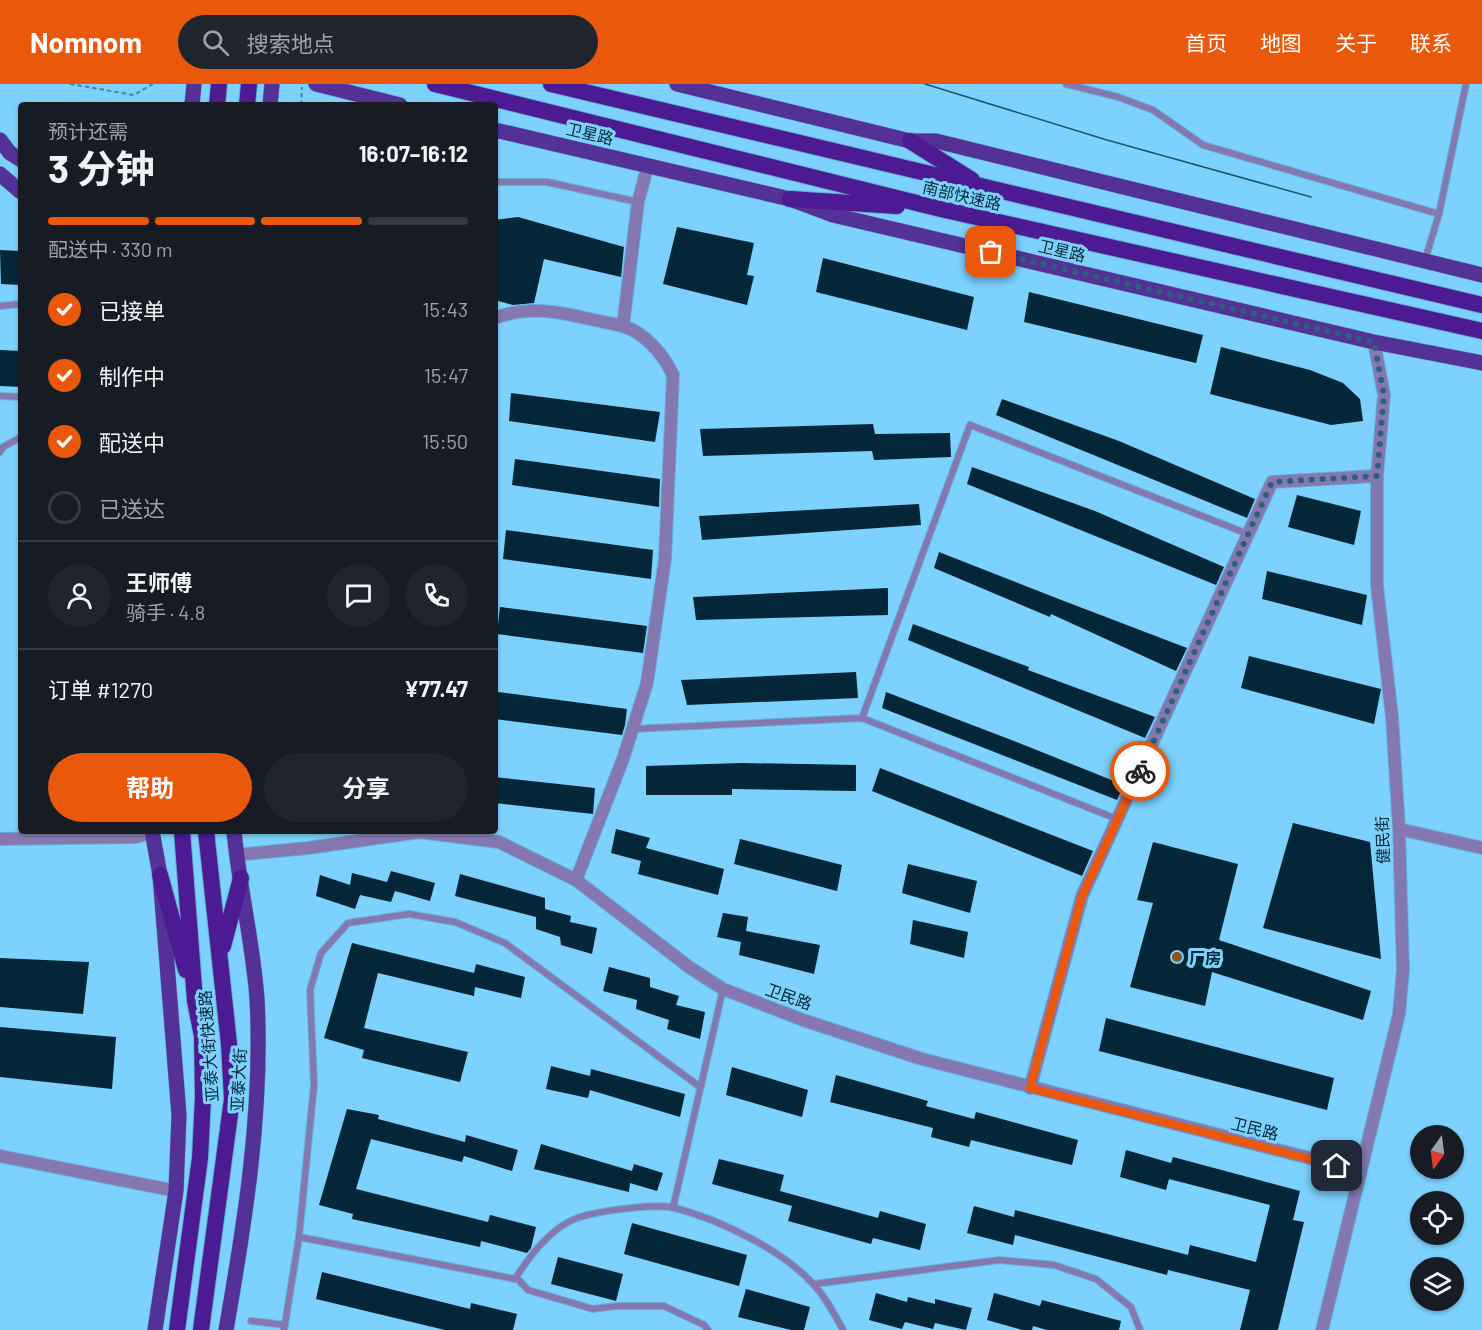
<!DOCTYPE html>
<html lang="zh">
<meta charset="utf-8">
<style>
body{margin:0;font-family:Barlow,"Noto Sans SC",sans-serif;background:#20242c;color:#f1f3f6;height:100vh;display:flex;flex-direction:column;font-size:22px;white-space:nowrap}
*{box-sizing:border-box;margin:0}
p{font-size:20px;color:#9ea1a6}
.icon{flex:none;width:33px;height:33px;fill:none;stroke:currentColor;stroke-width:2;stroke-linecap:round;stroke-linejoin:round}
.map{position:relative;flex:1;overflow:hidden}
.side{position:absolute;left:18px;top:18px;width:480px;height:732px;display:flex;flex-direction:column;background:#171b24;border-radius:6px;box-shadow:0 2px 4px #0004}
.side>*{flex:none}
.needle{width:39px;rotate:194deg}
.controls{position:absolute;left:1410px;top:1041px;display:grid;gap:12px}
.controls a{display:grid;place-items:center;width:54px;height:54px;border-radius:50%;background:#171b24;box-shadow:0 2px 4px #0004;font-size:30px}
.pin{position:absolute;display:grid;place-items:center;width:51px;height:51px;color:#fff;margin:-26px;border-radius:12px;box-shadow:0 3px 9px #0006}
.courier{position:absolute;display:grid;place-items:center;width:60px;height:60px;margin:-30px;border:4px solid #ea580c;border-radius:50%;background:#fff;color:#222;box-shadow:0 2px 8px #0007}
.headline em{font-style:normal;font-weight:700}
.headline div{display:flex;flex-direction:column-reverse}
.headline{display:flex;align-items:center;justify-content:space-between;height:102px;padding:0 30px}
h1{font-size:39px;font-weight:700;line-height:45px}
.bar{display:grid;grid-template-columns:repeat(4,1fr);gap:9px 6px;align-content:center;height:72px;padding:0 30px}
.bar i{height:8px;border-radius:4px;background:#363941}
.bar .current{background:#ea580c}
.bar p{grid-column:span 4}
.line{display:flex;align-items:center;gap:15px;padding:0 30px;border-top:2px solid #363941}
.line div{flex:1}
.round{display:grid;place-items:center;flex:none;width:63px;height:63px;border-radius:32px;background:#20242c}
ol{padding:0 30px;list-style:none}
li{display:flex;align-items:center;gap:18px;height:66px}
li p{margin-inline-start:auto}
li .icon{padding:6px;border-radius:50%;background:#ea580c;color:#fff;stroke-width:4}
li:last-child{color:#9ea1a6}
li i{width:33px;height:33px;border:3px solid #363941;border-radius:50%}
.button{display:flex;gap:12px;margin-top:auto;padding:12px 30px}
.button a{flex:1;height:69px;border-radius:36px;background:#ea580c;color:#fff;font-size:24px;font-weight:700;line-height:69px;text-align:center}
.button a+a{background:#20242c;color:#f1f3f6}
header{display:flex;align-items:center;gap:36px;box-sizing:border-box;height:84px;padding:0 30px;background:#ea580c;color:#fff}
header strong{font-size:28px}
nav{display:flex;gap:33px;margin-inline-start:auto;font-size:21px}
.search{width:420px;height:54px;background:#20242c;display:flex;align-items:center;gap:15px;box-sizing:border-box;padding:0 21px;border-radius:33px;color:#9ea1a6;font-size:22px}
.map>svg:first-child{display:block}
.building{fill:#032738}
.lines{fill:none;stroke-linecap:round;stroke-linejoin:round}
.service-casing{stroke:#64afd6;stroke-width:8}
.minor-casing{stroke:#64afd6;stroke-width:14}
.tertiary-casing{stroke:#64afd6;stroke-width:14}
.primary-casing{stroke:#64afd6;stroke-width:16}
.trunk-casing{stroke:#64afd6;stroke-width:18}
.path{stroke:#4685a6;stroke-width:2;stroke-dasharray:4.5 3;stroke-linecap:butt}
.service{stroke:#8578b0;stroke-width:6}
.minor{stroke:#8578b0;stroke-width:12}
.tertiary{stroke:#8578b0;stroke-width:12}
.primary{stroke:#543197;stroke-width:15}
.trunk{stroke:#4c1a92;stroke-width:16}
.tram{stroke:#22546c;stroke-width:1.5}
.done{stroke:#2c617c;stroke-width:6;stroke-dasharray:0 10.8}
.route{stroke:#ea580c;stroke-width:8}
.poi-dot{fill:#93511f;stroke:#7dd1fe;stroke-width:2}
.labels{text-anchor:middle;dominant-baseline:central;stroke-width:6;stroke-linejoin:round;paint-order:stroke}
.street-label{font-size:16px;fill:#002536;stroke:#7dd1fe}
.poi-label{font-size:16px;font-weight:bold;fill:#002536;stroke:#7dd1fe;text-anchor:start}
</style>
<header>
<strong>Nomnom</strong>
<div class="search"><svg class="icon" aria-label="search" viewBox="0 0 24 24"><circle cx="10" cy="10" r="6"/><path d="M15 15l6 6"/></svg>搜索地点</div>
<nav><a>首页</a><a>地图</a><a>关于</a><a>联系</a></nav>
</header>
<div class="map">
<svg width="1482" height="1246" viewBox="0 0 1482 1246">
<rect width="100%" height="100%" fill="#7dd1fe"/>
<g class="building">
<path d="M518,133L624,163L621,193L544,175L534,219L513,221L495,216V136Z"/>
<path d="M677,143L754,159L747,191L754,192L747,221L663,200Z"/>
<path d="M0,166L21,167V201L1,200Z"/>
<path d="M823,174L974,213L967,246L816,208Z"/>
<path d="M1029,208L1203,251L1196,279L1024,238Z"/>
<path d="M1221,263L1310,286L1343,299L1360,315L1363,337L1331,341L1210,310Z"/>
<path d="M0,266L21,267V303L0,302Z"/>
<path d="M511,309L660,328L655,358L509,337Z"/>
<path d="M1002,315L1119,357L1255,415L1247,434L996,331Z"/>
<path d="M873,340L875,350L950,349L951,373L874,376L872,367L703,372L700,345Z"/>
<path d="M515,375L660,395L659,423L512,401Z"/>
<path d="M972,383L1095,427L1224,483L1216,501L967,400Z"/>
<path d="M1297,411L1361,427L1354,461L1288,443Z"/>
<path d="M919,420L921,441L702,456L699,432Z"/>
<path d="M506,446L653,466L651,495L503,475Z"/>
<path d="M939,468L1064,517L1187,564L1176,587L1051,530L1050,533L934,484Z"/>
<path d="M1267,487L1367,511L1362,541L1262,515Z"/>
<path d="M888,504V531L696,536L693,513Z"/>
<path d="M500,523L647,542L643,569L497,550Z"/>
<path d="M913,540L1029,583L1028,586L1155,633L1145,654L908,556Z"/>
<path d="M1249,572L1381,605L1374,640L1241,604Z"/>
<path d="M856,588L858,614L687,621L681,596Z"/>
<path d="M498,608L627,625L625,641L622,651L495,635Z"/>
<path d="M886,608L1014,657L1124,701L1117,716L882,624Z"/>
<path d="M741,679L856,681V707L732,705V711H646V682Z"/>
<path d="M880,684L1093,767L1082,792L872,707Z"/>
<path d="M495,693L595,704L593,730L495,719Z"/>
<path d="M1293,739L1370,758L1381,875L1263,844Z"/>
<path d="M616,745L650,754L646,764L724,785L718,811L638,790L641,777L611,769Z"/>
<path d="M740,755L842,781L837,807L734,780Z"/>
<path d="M1153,758L1238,780L1219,856L1371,907L1363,936L1212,888L1205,922L1130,903L1153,819L1137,816Z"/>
<path d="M908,780L977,797L970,829L902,809Z"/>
<path d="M391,787L435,799L430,817L395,807L391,818L360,811L355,825L316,812L320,791L350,801L352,789L387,798Z"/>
<path d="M460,790L545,814V825L571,832L570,838L597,844L592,870L561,861L560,853L536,845V833L455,812Z"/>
<path d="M723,829L748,833L746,847L820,861L814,890L739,871L741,858L717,853Z"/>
<path d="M913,836L968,848L964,874L910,860Z"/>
<path d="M352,859L474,889L476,880L525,893L521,914L475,903L474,912L378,889L364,944L468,968L460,998L362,974L364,966L324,954Z"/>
<path d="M0,874L89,878L83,930L0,923Z"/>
<path d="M609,883L650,894V903L679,912L676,921L705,928L700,955L667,945L669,936L636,925L637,916L603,907Z"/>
<path d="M1106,934L1334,994L1327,1026L1099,967Z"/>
<path d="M0,943L116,953L112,1005L0,993Z"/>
<path d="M551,982L590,992L591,985L685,1010L680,1033L590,1006L588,1014L546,1005Z"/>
<path d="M732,983L808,1006L802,1033L726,1011Z"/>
<path d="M836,991L928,1017L926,1022L974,1035L976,1028L1078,1056L1072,1081L971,1056L969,1063L931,1053L933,1044L830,1018Z"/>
<path d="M347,1025L379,1031L378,1035L465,1058L466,1051L518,1066L512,1087L464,1072L462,1078L371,1055L356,1105L488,1138L490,1131L536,1143L531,1164L527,1169L481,1157L480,1163L352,1135L353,1130L319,1121Z"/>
<path d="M541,1060L632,1087L634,1080L663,1089L657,1107L630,1099L629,1108L534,1085Z"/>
<path d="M1126,1066L1171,1079L1173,1073L1300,1107L1293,1136L1304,1138L1278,1246H1240L1250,1206L1168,1186L1167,1191L1015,1151L1013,1161L967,1149L974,1122L1014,1133L1015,1126L1188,1171L1190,1161L1256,1178L1270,1121L1169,1095L1166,1106L1120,1093Z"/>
<path d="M719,1075L784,1091L780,1107L878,1134L880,1127L926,1140L920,1166L873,1154L871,1160L788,1137L792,1122L712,1100Z"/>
<path d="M632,1139L747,1171L739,1202L624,1170Z"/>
<path d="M558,1173L623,1190L616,1217L551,1200Z"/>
<path d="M322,1188L470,1225L471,1219L517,1230L513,1246H445L316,1215Z"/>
<path d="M746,1205L810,1223L804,1246H791L738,1233Z"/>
<path d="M876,1209L907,1218L908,1213L935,1220V1215L972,1224L966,1246L935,1239L933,1245L905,1238L902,1245L869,1236Z"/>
<path d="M994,1209L1040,1222L1042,1216L1121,1237L1119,1246H1047L1033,1242L1032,1246H1022L987,1236Z"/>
</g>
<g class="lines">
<defs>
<g id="service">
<path d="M1066,0L1118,13L1153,26L1203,61L1439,130"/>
<path d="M495,98H547L638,118"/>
<path d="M1425,176L1439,130L1466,0"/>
<path d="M0,222L21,220"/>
<path d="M0,312L21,313"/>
<path d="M0,368L3,363L21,353"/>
<path d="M862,634L970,341L1248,450"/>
<path d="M633,645L862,634L1117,735"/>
<path d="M673,1124L723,905"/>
<path d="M299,1153L515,1195C530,1171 552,1142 580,1133C599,1127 655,1119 675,1124C718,1135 783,1166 813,1200C825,1212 835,1231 843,1246"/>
<path d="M516,1193L528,1206L593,1225L617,1222H664L704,1241L708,1246"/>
<path d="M814,1200L999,1176L1054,1181L1096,1195L1131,1223L1140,1246"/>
<path d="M251,1237L285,1241"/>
<path d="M284,1246L299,1153L314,1001L310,906L321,869L348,839L409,830L455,838L505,859L700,1003"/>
</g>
<g id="minor">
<path d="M495,234C529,221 560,228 594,236C609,239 625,241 638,249C654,260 665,274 673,291L665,475L647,599L623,675L576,796"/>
<path d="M623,242L638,118L648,81"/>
<path d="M1030,1004L1082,812L1272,398L1377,392"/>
<path d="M0,1072L176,1107"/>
</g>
<g id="tertiary">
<path d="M1399,745L1482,764"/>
<path d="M0,755L136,753L152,748"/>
<path d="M236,771L308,764L419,748L499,758L576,796L689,883L723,905L803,936L922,975L1360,1087"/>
<path d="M1322,1246L1399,930L1403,886L1399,745L1392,633L1377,502V392L1384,311L1374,258"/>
</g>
<g id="primary">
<path d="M316,0L400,21"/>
<path d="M677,0L910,57H936L1482,191"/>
<path d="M192,21L194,0"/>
<path d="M270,21L272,0"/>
<path d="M495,46L790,115L833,131L1374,258L1482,279"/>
<path d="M0,56L10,69L21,76"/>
<path d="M0,90L21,108"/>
<path d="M152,747L160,791L179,1031L176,1107L155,1246"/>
<path d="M226,1246C245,1138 263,1025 257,915C253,858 239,803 234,747"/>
</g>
<g id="trunk">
<path d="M435,0L941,125L1482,247"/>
<path d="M551,0L1482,221"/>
<path d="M217,21L219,0"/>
<path d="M247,21L249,0"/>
<path d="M910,57L972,96"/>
<path d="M790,115L897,122"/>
<path d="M160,791L186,886"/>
<path d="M223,862L241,794"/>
<path d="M177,1246L200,1074L203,1013L202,952L195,917L182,747"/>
<path d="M201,1246L232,1015L229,960L206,747"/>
</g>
</defs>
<use href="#service" class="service-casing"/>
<use href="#minor" class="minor-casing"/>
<use href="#tertiary" class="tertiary-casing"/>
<use href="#primary" class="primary-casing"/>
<use href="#trunk" class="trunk-casing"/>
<g class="path">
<path d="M70,0L134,11L153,0"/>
<path d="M301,21L302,3"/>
</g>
<use href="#service" class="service"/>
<use href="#minor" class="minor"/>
<use href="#tertiary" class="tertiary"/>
<use href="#primary" class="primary"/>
<use href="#trunk" class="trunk"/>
<path class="tram" d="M925,0L1107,56L1311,113"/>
</g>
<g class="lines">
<path class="done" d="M991,168L1374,258L1384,311L1377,392L1272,398L1140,687"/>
<path class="route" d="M1140,687L1082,812L1030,1004L1337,1082"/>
</g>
<circle class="poi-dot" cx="1177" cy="873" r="6"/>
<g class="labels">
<g class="street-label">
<text transform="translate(590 49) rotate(13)">卫星路</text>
<text transform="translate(962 111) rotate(13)">南部快速路</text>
<text transform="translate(1062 166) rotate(13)">卫星路</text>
<text transform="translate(1382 756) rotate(-92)">健民街</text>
<text transform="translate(789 912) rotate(20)">卫民路</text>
<text transform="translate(208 962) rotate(-94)">亚泰大街快速路</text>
<text transform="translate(238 996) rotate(-87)">亚泰大街</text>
<text transform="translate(1255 1044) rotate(14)">卫民路</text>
</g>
<g class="poi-label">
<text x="1189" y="873">厂房</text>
</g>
</g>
</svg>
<div class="controls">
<a><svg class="needle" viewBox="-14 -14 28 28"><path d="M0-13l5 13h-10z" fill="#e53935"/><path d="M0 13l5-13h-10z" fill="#9ea1a6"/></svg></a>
<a><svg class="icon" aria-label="locate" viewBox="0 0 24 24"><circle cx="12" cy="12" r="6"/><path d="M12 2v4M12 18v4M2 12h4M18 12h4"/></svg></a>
<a><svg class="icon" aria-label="layers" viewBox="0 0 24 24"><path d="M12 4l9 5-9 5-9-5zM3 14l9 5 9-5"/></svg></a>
</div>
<div class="pin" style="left:991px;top:168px;background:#ea580c"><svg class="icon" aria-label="bag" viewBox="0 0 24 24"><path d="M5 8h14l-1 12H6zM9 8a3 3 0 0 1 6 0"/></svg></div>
<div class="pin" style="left:1337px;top:1082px;background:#1f2937"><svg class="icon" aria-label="home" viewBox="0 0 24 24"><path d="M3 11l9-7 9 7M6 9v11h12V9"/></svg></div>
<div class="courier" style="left:1140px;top:687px"><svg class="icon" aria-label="bike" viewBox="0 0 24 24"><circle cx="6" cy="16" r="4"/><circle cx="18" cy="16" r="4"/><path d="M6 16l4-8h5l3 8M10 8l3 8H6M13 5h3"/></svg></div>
<section class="side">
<div class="headline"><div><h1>3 分钟</h1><p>预计还需</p></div><em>16:07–16:12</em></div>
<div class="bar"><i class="current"></i><i class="current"></i><i class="current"></i><i></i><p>配送中 · 330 m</p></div>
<ol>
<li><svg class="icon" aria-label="check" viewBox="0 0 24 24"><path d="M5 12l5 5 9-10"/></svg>已接单<p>15:43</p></li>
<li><svg class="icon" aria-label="check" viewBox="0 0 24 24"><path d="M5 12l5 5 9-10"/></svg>制作中<p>15:47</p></li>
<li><svg class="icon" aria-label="check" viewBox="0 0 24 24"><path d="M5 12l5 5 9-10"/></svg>配送中<p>15:50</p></li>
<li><i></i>已送达</li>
</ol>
<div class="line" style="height:108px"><a class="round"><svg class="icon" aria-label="person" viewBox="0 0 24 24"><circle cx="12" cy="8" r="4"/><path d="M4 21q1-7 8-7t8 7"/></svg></a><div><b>王师傅</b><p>骑手 · 4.8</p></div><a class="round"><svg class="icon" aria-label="chat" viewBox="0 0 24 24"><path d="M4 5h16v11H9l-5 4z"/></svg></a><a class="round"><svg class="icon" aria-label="phone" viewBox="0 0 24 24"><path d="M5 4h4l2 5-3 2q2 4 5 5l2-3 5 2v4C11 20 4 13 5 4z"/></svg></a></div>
<div class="line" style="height:78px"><div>订单 #1270</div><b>¥77.47</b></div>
<div class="button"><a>帮助</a><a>分享</a></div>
</section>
</div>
